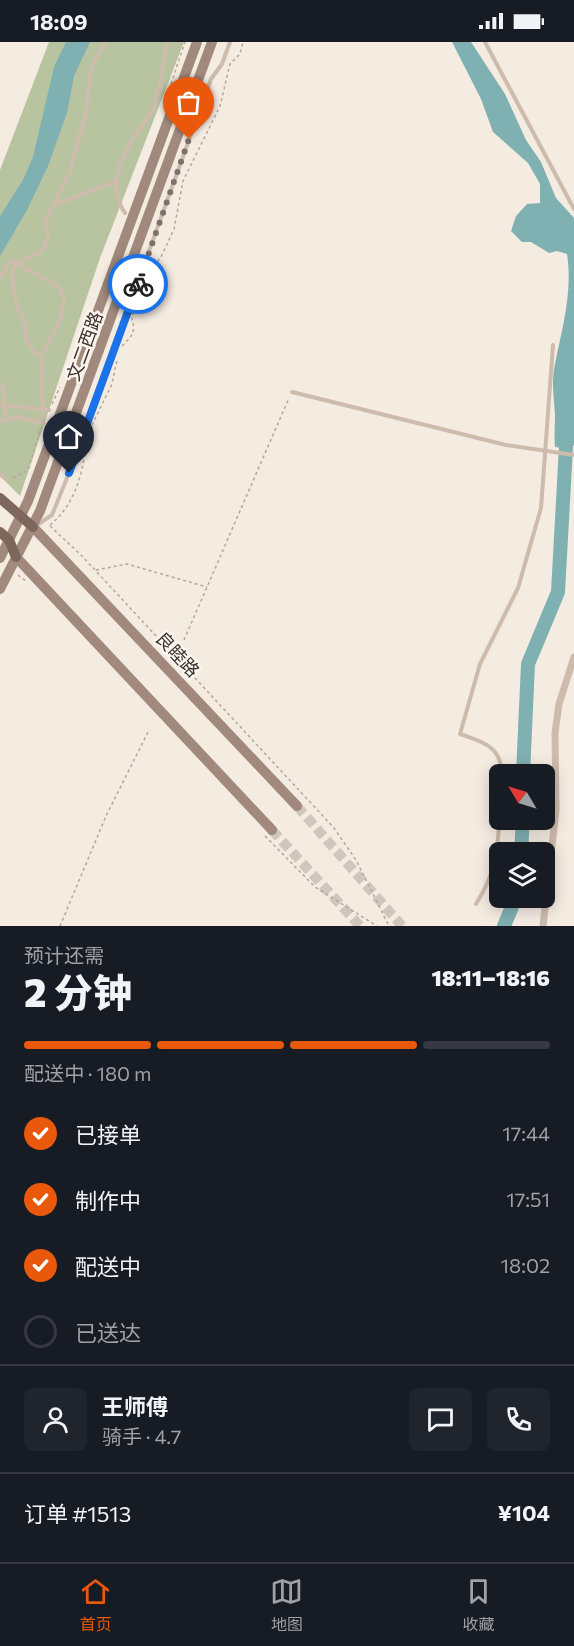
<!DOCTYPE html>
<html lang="zh">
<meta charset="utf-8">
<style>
body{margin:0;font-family:Commissioner,"Noto Sans SC",sans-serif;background:#20242c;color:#f1f3f6;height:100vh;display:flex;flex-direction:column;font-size:22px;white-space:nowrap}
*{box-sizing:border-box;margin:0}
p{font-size:20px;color:#9ea1a6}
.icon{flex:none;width:33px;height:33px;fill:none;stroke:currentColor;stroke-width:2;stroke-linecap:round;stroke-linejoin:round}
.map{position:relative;height:884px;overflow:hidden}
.sheet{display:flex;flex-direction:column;background:#171b24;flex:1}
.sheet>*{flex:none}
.needle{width:39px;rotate:308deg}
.controls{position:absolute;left:489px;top:722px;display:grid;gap:12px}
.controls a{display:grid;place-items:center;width:66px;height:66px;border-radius:9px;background:#171b24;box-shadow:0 3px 15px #0003;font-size:30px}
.pin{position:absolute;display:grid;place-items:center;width:51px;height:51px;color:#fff;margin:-62px -26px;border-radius:50% 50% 50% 0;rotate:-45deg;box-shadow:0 0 6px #0007}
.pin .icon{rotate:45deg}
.courier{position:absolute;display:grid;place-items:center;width:60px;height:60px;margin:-30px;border:4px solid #1a73e8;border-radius:50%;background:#fff;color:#222;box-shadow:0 2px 8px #0007}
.headline em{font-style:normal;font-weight:800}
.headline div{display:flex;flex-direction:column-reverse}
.headline{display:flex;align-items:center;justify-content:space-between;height:102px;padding:0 24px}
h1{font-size:39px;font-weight:800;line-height:45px}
.bar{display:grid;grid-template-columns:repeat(4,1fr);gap:9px 6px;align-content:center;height:72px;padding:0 24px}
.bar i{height:8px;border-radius:4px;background:#363941}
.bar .on{background:#ea580c}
.bar p{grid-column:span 4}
.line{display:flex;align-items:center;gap:15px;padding:0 24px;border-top:2px solid #363941}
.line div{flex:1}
.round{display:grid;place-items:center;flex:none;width:63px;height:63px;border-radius:9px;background:#20242c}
ol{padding:0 24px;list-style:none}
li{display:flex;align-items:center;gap:18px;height:66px}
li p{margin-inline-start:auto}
li .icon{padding:6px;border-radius:50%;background:#ea580c;color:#fff;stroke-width:4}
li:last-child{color:#9ea1a6}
li i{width:33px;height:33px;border:3px solid #363941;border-radius:50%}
.status{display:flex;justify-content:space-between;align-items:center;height:42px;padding:0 30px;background:#171b24;direction:ltr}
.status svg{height:16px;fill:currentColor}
.tabs{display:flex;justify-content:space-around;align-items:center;height:84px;border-top:2px solid #363941;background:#171b24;font-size:16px;color:#9ea1a6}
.tabs a{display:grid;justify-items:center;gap:3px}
.tabs .on{color:#ea580c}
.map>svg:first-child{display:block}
.green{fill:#b8c4a0}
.water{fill:#7fb0b2}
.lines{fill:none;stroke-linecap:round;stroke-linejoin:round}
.river{stroke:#7fb0b2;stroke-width:14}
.secondary-tunnel{stroke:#cfc6bd;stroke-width:10;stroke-dasharray:10 5;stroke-linecap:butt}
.path{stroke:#b9a596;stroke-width:1.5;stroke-dasharray:3 3;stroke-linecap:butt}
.service{stroke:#cdbbac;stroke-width:4}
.minor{stroke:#cdbbac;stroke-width:7}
.secondary{stroke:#a18a7d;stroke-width:10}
.primary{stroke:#7d675c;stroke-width:10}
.done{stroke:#7c716b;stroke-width:6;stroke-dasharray:0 10.8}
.route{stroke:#1a73e8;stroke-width:8}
.labels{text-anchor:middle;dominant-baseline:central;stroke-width:5;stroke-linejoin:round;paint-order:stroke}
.street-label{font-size:18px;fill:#3b302b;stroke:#fbf5ee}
</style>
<div class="status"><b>18:09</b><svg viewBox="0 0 49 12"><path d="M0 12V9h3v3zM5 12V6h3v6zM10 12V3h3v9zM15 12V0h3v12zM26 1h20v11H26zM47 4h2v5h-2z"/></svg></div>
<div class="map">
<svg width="574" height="884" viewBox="0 0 574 884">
<rect width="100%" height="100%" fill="#f4ebe1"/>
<path class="green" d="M49,0H184L100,216L20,454L0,434V128Z"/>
<g class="water">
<path d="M66,0H90L74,34L67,71L48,124L27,168L0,214V174L23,138L33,115L54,25Z"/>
<path d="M452,0H471L505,52L526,98L541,120L556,156L574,176V403L570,407L555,405C554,394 555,384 555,373C554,355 551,340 555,322C562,287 573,250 567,212L557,209L549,211L531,200H522L511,189L516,174L527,162L540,161V142L528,121L493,90L481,57Z"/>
</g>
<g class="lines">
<g class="river">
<path d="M523,732L528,622L558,550L567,387"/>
<path d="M521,810L523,777"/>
<path d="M504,884L516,855"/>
</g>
<g class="secondary-tunnel">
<path d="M297,764L402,884"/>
<path d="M272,788L360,884"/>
</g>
<g class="path">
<path d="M171,42L185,0"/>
<path d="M147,234L161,215L174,187L183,139L220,64L230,22L240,12L243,0"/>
<path d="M122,304C132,294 137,290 131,274L149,252L145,250L146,243L142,242"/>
<path d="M52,362L60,345"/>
<path d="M92,383L112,342L117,318"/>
<path d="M13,436L28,428L41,386"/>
<path d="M50,483C74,464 83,432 86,402"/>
<path d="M50,484L82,514L334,786L356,818L389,884"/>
<path d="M96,528L127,522L207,545"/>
<path d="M18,533L26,539"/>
<path d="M184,598L289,356"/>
<path d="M265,794L315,845L377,884"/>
<path d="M60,884L106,774L148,690"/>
</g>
<g class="service">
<path d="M485,0L574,167"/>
<path d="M55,162C77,156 95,145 117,140"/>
<path d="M125,171C110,151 118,119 131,100C138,88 149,77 154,65C162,45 162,21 167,0"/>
<path d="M0,235L11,218L59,245L64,256L60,279L42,312L43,381"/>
<path d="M42,314L34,310L26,297L25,281L16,263L12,231L15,222L43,208L48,195L46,179L71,127L86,70L91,26L106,0"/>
<path d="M0,344L3,343L6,378"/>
<path d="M292,350L506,403L574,413"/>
<path d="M0,363L49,368"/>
<path d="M0,379L18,375L43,381"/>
<path d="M0,432L6,437"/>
<path d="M37,483L52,473L69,431L211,37L222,22L230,0"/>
<path d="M502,732C501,704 483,700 460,692L480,622L518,546L541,466L553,303"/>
<path d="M476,862C497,828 497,811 500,772"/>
</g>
<path class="minor" d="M543,884L556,768L555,691L559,662L574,615"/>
<g class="secondary">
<path d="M33,485L297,764"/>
<path d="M16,515L272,788"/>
<path d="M0,516L28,459L197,0"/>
<path d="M0,547L40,469L212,0"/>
</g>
<g class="primary">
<path d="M0,456L33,485"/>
<path d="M0,490L9,498L16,515"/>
</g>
</g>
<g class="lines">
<path class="done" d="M138,242L189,97"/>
<path class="route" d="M69,431L138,242"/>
</g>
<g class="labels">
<g class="street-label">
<text transform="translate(84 304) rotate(-70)">文二西路</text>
<text transform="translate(178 612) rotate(47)">良睦路</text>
</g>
</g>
</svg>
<div class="controls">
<a><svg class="needle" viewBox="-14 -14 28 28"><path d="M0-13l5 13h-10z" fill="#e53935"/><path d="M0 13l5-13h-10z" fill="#9ea1a6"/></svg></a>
<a><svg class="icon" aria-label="layers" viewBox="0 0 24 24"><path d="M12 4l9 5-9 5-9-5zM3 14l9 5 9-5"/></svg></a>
</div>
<div class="pin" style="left:189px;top:97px;background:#ea580c"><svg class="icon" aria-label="bag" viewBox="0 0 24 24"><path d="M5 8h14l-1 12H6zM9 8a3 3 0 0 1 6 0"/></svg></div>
<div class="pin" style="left:69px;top:431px;background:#1f2937"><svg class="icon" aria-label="home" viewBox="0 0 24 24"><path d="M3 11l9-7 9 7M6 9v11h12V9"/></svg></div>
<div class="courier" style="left:138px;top:242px"><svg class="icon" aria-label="bike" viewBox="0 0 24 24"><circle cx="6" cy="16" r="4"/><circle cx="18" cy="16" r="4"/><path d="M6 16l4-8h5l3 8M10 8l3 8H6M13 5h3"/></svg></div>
</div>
<section class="sheet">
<div class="headline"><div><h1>2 分钟</h1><p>预计还需</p></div><em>18:11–18:16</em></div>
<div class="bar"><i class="on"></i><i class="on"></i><i class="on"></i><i></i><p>配送中 · 180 m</p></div>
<ol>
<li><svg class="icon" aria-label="check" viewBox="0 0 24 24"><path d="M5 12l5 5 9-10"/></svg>已接单<p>17:44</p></li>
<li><svg class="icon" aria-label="check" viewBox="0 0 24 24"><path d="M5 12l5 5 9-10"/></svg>制作中<p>17:51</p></li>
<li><svg class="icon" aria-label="check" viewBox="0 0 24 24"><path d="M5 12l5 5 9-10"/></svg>配送中<p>18:02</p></li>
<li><i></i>已送达</li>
</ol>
<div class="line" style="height:108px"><a class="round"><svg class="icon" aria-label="person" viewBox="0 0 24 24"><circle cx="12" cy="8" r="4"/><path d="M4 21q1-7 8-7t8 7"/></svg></a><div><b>王师傅</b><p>骑手 · 4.7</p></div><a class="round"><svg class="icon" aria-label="chat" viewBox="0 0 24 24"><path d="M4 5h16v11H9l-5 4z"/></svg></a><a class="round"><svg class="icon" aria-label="phone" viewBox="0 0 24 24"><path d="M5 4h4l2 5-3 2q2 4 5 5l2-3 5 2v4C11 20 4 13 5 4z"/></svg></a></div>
<div class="line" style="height:78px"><div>订单 #1513</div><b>¥104</b></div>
</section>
<nav class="tabs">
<a class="on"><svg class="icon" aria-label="home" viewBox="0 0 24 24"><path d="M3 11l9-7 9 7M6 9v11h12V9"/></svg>首页</a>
<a><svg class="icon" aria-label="map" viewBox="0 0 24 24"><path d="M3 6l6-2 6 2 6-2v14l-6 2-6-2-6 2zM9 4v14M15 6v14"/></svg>地图</a>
<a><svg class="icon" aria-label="saved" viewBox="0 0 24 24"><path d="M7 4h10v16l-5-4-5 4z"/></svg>收藏</a>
</nav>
